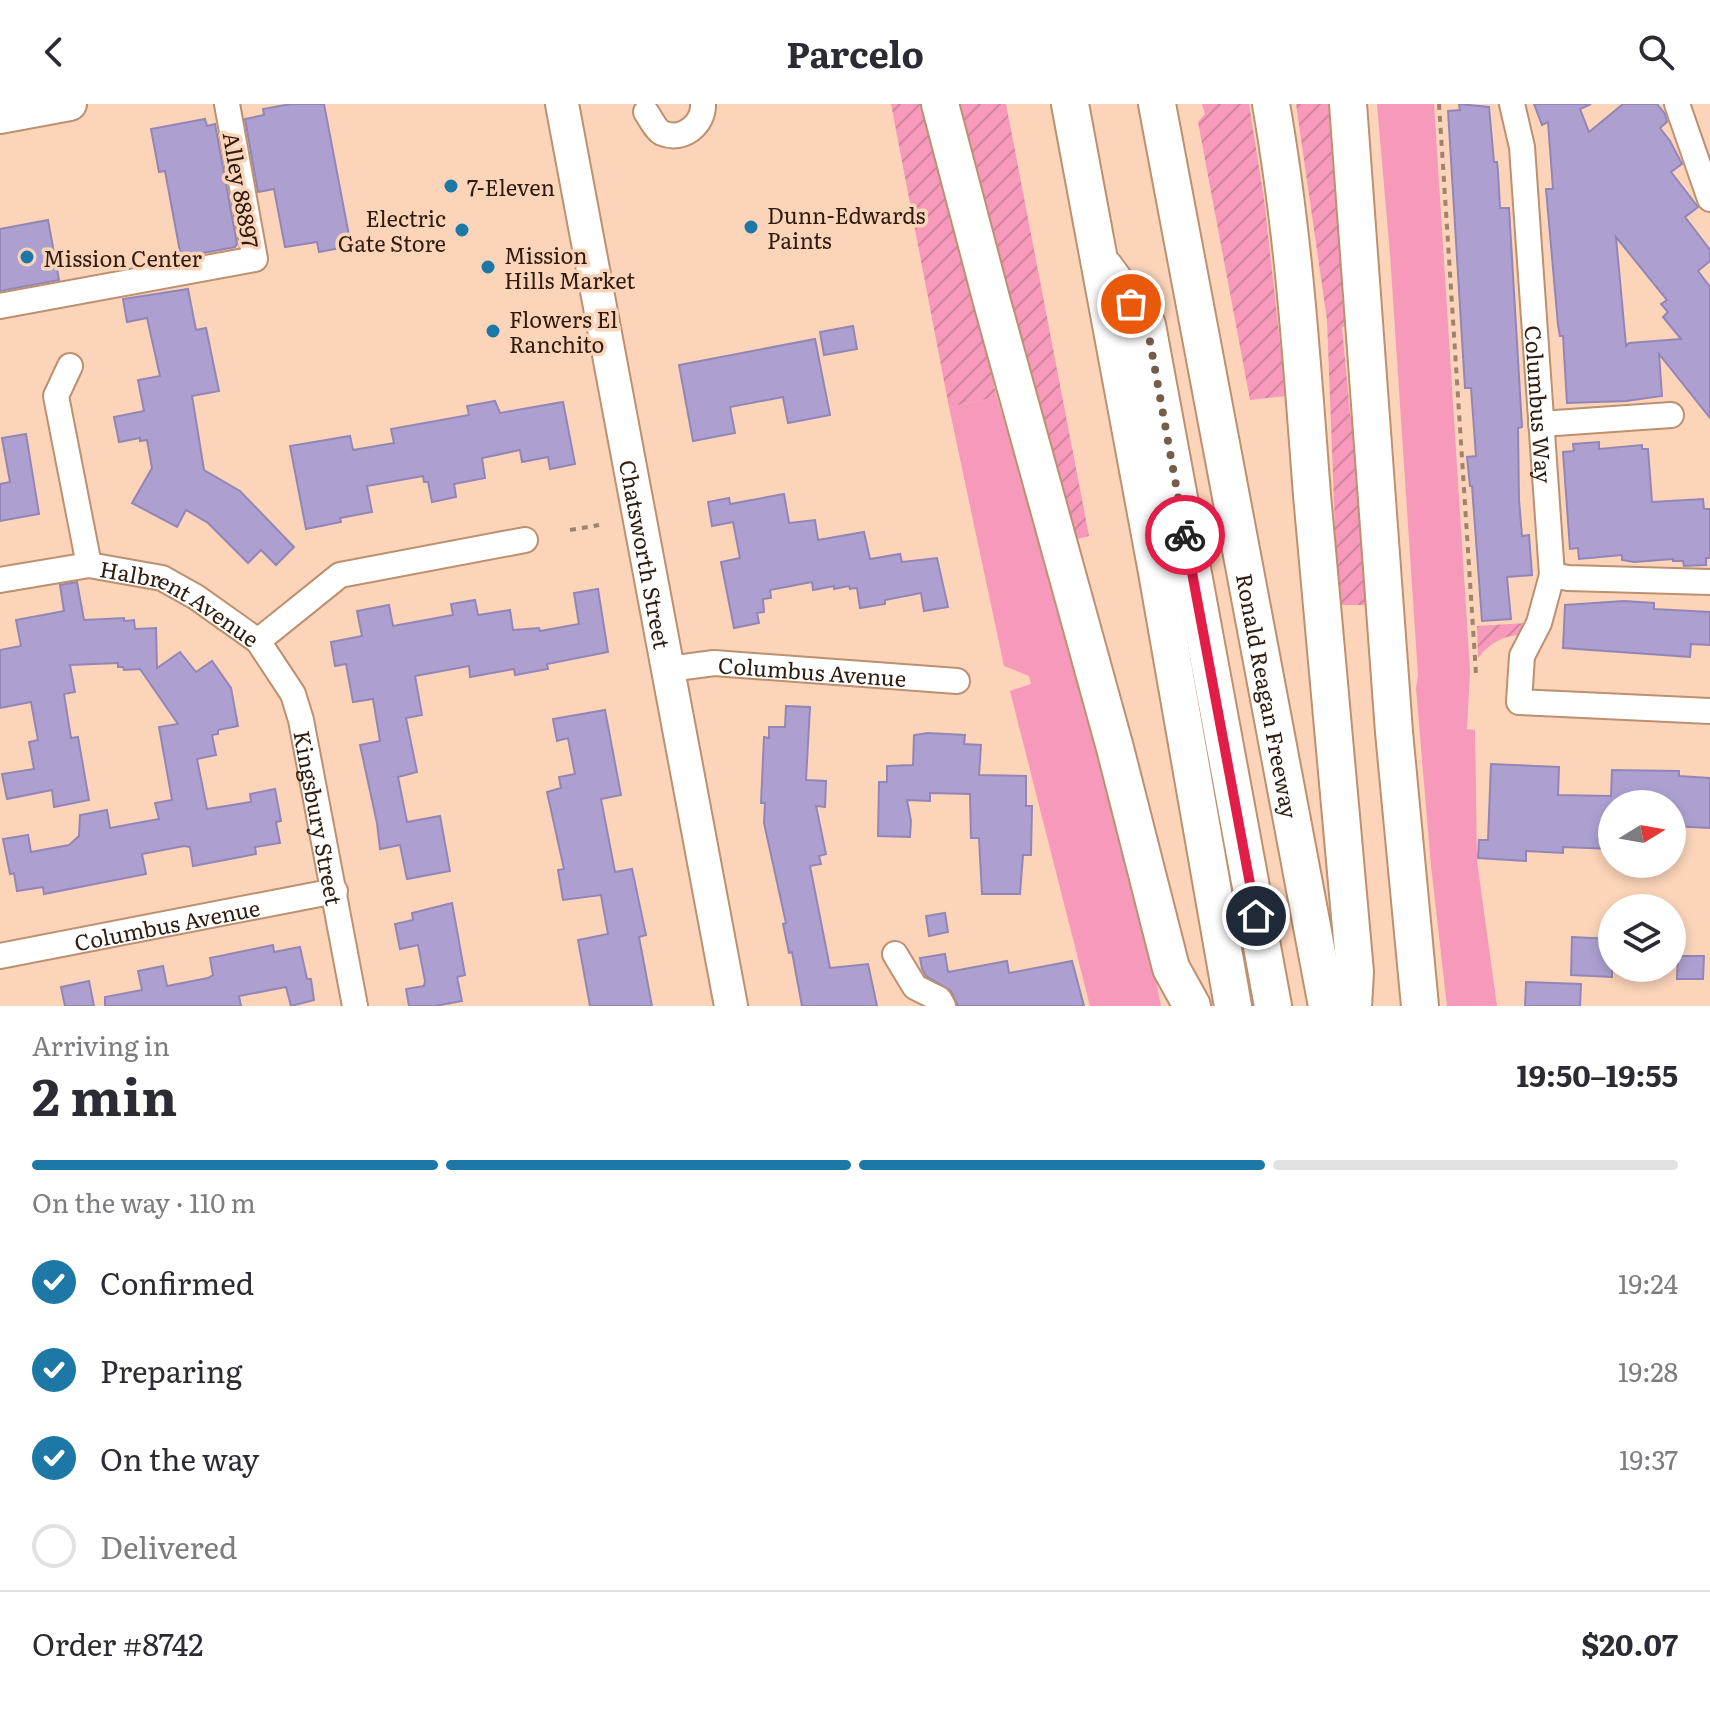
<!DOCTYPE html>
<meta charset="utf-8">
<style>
body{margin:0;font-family:Literata,serif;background:#f7f7f7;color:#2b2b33;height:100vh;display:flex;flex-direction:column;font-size:30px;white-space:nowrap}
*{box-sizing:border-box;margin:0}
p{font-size:26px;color:#7c7c81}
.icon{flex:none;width:44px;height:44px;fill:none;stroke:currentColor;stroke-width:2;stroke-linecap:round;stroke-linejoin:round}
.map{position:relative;height:902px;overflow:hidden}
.sheet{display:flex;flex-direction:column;background:#fff;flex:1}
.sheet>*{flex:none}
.needle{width:52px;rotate:79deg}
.buttons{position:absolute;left:1598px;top:686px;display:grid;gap:16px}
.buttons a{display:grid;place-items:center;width:88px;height:88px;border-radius:50%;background:#fff;box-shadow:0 4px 12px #0003;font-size:40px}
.pin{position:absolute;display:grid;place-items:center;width:68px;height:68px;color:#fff;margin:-34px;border:4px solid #fff;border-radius:50%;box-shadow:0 2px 8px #0007}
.courier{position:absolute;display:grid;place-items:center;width:80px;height:80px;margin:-40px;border:6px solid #e11d48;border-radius:50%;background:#fff;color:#222;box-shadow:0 2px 10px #0007}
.overview em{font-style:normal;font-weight:700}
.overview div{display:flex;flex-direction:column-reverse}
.overview{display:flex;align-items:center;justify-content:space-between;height:136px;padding:0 32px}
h1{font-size:52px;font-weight:700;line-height:60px}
.bar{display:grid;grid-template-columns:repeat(4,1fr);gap:12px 8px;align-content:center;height:96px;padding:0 32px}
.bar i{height:10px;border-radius:6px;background:#e1e1e2}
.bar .active{background:#1d78a6}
.bar p{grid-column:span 4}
.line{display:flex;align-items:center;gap:20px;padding:0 32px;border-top:2px solid #e1e1e2}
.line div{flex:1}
ol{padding:0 32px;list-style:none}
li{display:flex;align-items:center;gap:24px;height:88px}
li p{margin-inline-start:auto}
li .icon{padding:8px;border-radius:50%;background:#1d78a6;color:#fff;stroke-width:4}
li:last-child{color:#7c7c81}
li i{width:44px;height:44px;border:4px solid #e1e1e2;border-radius:50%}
header{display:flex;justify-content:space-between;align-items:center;height:104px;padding:0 32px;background:#fff;font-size:36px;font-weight:700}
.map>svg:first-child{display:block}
.green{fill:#f699ba}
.garden{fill:url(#garden-furrows)}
.building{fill:#ada0d1;stroke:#9386b6;stroke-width:2;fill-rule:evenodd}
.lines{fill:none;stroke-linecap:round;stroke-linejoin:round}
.minor-casing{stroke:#bd906f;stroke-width:28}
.major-casing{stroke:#bd906f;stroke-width:36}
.highway-casing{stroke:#bd906f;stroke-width:40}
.path{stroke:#a0836e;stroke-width:4;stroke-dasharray:6 6;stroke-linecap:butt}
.minor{stroke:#fff;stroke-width:24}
.major{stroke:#fff;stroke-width:32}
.highway{stroke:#fff;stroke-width:36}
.done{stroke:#765c4a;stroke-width:8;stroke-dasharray:0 14.4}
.route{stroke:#e11d48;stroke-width:10}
.poi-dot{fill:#1d78a6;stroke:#fbd4b9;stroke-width:3}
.labels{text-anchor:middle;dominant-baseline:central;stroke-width:7;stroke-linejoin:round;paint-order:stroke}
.poi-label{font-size:22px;fill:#2e1c0f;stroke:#fbd4b9;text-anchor:start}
.street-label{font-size:22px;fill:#2e1c0f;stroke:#fbd4b9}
</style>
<header><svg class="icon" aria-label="back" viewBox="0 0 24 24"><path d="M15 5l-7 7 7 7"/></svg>Parcelo<svg class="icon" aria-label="search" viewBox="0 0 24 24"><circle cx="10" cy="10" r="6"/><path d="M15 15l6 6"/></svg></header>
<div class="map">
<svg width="1710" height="902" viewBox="0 0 1710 902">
<defs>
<pattern id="garden-furrows" width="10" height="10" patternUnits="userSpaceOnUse" patternTransform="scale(2)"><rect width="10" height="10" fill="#f699ba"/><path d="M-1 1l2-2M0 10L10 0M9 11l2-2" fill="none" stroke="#d3839f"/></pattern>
</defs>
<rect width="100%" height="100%" fill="#fbd4b9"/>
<g class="green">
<path d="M1377,0H1434L1470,567L1467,625L1475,626L1477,757L1497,902H1447L1431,762L1416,584L1418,571L1390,150Z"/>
<path d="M997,293L1085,583L1145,824L1161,902H1090L1010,587L1031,580L1029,572L1004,562L949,303Z"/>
</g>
<g class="garden">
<path d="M891,0H923L997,293L949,303Z"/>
<path d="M960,0H1006L1089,432L1073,436Z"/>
<path d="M1202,0H1249L1264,95L1286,292L1250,296L1198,18L1205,10Z"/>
<path d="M1296,0H1328L1347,222L1342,223L1350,310L1355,324L1368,501H1338L1327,216Z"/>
<path d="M1527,519L1526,531C1505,530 1490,538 1478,554L1477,522Z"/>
</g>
<g class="building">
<path d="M291,0H324L351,142L319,148L317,138L285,143L274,85L258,88L245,15L264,11L263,5Z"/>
<path d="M1459,0L1489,3L1494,58H1497L1498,68L1500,104H1509L1522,323L1518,324L1519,396L1522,432L1529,431L1532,471L1507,473L1511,515L1482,517L1472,382H1470L1467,353L1476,352L1471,284H1465L1448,7L1460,6Z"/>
<path d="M1534,0H1591L1580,5L1589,28L1623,0H1657L1665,10L1667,18L1660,24L1670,37L1682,60L1671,68L1698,103L1685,113L1710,146V157L1698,167L1710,183V314L1659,250L1662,292L1626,297L1567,299L1563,232H1560L1558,221L1546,85H1553L1548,18L1542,21ZM1616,133L1667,196L1661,200L1668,208L1663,213L1681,235L1629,239L1626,242Z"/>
<path d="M205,15L207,22L215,20L237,140L235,143L181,153L165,67L159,68L151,25Z"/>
<path d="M48,116L59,176L0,187V125Z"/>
<path d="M188,185L196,226L206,224L219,287L192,292L204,366L240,387L294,443L276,461L261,446L248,459L208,419L186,406L177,423L132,399L152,364L147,336L140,337V334L119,338L114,313L144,307L138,276L160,272L147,214L127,218L123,195Z"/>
<path d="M853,222L857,245L824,251L820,228Z"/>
<path d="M815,235L830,311L788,319L783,293L730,303L735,329L693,337L679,261Z"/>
<path d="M495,297L500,309L563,298L575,360L550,365L548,353L522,358L520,346L482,354L485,374L454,380L456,393L432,398L428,378H424L423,372L367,382L372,408L340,414L341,418L306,425L290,342L350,332L353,346L394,339L391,325L469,311L467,302Z"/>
<path d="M26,330L39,410L0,417V380L10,378L2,334Z"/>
<path d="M1599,338V345L1642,341V345H1648L1652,398L1703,395L1704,405H1710V454H1706V461L1684,462L1683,457H1673V455L1634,458L1622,456V451L1579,455L1578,444L1570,445L1563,348L1574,347L1573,340Z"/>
<path d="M784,390L789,419L815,416L818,436L864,428L870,455L900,450L902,458L937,454L948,503L924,507L921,489L885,496V500L860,504L857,484L850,485L849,482L834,485V482L813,486L812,478L770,486L771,494L763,495L764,508L757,509L759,519L734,524L721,458L740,454L733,418L712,422L708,398L729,394L730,400Z"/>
<path d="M77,478L84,516L124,514V517L134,516L135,525L156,524L157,564L180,548L196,568L212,557L231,584L238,622L218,626V630L212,631L216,651L197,655L207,705L251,698L250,690L275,685L281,717L276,718L280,739L255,743L256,750L193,762L190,743L184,742L142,750L146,770L44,790L43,783L17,787L14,769L10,770L3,735L28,731L31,748L69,741L79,732L80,711L107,706L110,724L159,715L155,699L172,696L159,623L178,620L140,565L124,566L123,563H118V559L70,561L75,588L64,590L71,634L78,633L89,696L54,703L52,686L7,695L2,670L34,665L29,638L38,636L31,598L0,604V546L21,542L16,516L64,507L60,481Z"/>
<path d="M598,485L608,548L547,560L548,565L515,571L514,565L470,573L469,562L415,572L422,611L406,614L417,668L398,673L407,718L440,712L450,767L407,775L400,741L380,745L377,719L360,641L380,637L373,595L353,598L346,560L335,562L331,538L362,532L357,507L389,501L393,522L453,511L451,500L475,496L478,511L510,506L513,526L539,524L540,527L579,520L574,489Z"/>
<path d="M1624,497L1654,499V505L1710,508V541L1691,540L1690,553L1563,544L1565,501Z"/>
<path d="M786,602L810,603L806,676L826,677L825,703L816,702L826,750L819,752L821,760L810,762L830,864L868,860L877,902H802L792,848L789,849L783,820L786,819L764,719L765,699H761L764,633L769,634V623H785Z"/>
<path d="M605,606L621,691L601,695L615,768L632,765L646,831L639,833L652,902H590L578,836L608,830L601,791L563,796L558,766L564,765L547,688L561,684L559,673L575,670L568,634L557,637L553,615Z"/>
<path d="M928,629L965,631L964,640L981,641L979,671L1026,672V702H1032L1031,751H1023L1020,790H982L979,734H971L970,690L930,689V697L907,696L911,717L910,733L878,732L879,678H887V662L913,661L914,631Z"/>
<path d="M1491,660L1559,663L1558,691L1611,692L1612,666L1679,667V672L1710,674V724L1672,722V700H1612V745L1563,743V749L1526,747V757L1478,754L1479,736H1488Z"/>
<path d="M452,799L465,871L457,873L462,897L435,902H409L406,885L424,882L425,877L418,841L400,845L395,820L413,816L412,809Z"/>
<path d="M945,809L948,828L929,832L926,812Z"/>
<path d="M1572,833L1612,835V873L1571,871Z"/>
<path d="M273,841L274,848L300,843L307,875H311L314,896L291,902L286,883L239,892L241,902H105V893L142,886L138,867L163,862L167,882L208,874L213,871L210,854Z"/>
<path d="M945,850L948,868L1007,857L1009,869L1072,857L1084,902H958L951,887L926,872L922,865L920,854Z"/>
<path d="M1678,852H1704L1703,875H1677Z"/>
<path d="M89,877L94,902H65L61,883Z"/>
<path d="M1526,878L1581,880L1580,902H1525Z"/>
</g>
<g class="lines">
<defs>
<g id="minor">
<path id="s1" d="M1512,0L1522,43L1552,471L1539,519L1522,552L1519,598L1710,607"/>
<path d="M1677,0L1710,95"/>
<path d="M646,8C651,15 655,25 662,29C683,38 704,20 703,0"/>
<path d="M0,202L255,155L227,0"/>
<path d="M70,262L56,292L89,461"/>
<path d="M1541,320L1671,311"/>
<path d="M1552,471L1568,474L1710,478"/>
<path id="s2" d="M0,476L89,461L162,474L196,493L258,537L340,471L525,436"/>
<path id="s3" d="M258,537L293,590L301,616L355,902"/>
<path id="s4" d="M669,565L714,559L957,577"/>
<path d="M895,850L915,883L939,895L943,902"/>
<path id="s5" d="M0,852L335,787"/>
</g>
<g id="major">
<path id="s6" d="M562,0L731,902"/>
<path d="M0,13L70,0"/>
</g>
<g id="highway">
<path d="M940,0L992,198L1115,644L1171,864L1192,902"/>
<path d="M1070,0L1157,468L1233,902"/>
<path id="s7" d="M1157,0L1327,902"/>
<path d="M1271,0C1294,130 1302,260 1312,391C1326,551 1341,709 1355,868L1353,902"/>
<path d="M1348,0L1394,628L1420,902"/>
<path d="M1105,164L1147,221L1273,902"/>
</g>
</defs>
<use href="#minor" class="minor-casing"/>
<use href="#major" class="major-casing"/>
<use href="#highway" class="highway-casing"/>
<g class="path">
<path d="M1439,0L1476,570"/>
<path d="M570,426L599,421"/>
</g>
<use href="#minor" class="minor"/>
<use href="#major" class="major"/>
<use href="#highway" class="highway"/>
</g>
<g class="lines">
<path class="done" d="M1131,200L1147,221L1185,431"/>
<path class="route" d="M1185,431L1256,812"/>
</g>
<g class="poi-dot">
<circle cx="451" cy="82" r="8"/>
<circle cx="751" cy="123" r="8"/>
<circle cx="462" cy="126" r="8"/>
<circle cx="27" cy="153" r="8"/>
<circle cx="488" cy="163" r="8"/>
<circle cx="493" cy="227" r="8"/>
</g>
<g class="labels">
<g class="poi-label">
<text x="467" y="82">7-Eleven</text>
<text x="767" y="110">Dunn-Edwards<tspan x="767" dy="25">Paints</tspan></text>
<text x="446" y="113" text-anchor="end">Electric<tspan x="446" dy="25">Gate Store</tspan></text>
<text x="504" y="150">Mission<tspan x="504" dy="25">Hills Market</tspan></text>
<text x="43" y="153">Mission Center</text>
<text x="509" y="214">Flowers El<tspan x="509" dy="25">Ranchito</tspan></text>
</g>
<g class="street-label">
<text transform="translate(242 86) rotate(80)">Alley 88897</text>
<text stroke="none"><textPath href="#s1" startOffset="302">Columbus Way</textPath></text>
<text stroke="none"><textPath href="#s6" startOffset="458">Chatsworth Street</textPath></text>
<text stroke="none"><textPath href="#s2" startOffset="190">Halbrent Avenue</textPath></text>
<text stroke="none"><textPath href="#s4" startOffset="144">Columbus Avenue</textPath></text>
<text stroke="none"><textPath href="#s7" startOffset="602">Ronald Reagan Freeway</textPath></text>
<text stroke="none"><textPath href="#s3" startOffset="190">Kingsbury Street</textPath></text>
<text stroke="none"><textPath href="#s5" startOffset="170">Columbus Avenue</textPath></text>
</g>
</g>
</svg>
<div class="buttons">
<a><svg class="needle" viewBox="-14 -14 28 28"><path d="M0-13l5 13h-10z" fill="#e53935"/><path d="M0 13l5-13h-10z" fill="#7c7c81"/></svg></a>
<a><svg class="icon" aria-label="layers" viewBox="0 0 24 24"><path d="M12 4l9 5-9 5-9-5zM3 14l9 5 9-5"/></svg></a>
</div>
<div class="pin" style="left:1131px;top:200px;background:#ea580c"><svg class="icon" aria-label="bag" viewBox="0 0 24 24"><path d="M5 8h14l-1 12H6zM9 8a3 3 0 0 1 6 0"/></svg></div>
<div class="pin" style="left:1256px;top:812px;background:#1f2937"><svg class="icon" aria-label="home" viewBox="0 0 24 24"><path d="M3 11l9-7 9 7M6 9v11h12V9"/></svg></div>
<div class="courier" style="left:1185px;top:431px"><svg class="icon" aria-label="bike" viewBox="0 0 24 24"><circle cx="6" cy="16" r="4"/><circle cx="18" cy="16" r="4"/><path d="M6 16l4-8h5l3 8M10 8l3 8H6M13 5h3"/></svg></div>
</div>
<section class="sheet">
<div class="overview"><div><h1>2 min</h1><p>Arriving in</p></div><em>19:50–19:55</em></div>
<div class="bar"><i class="active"></i><i class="active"></i><i class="active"></i><i></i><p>On the way · 110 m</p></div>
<ol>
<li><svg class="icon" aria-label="check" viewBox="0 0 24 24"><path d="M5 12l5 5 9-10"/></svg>Confirmed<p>19:24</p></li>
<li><svg class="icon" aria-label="check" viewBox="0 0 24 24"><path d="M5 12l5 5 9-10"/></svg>Preparing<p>19:28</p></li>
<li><svg class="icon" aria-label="check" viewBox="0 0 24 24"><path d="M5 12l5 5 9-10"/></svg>On the way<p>19:37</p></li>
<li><i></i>Delivered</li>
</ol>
<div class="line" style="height:104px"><div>Order #8742</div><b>$20.07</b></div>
</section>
